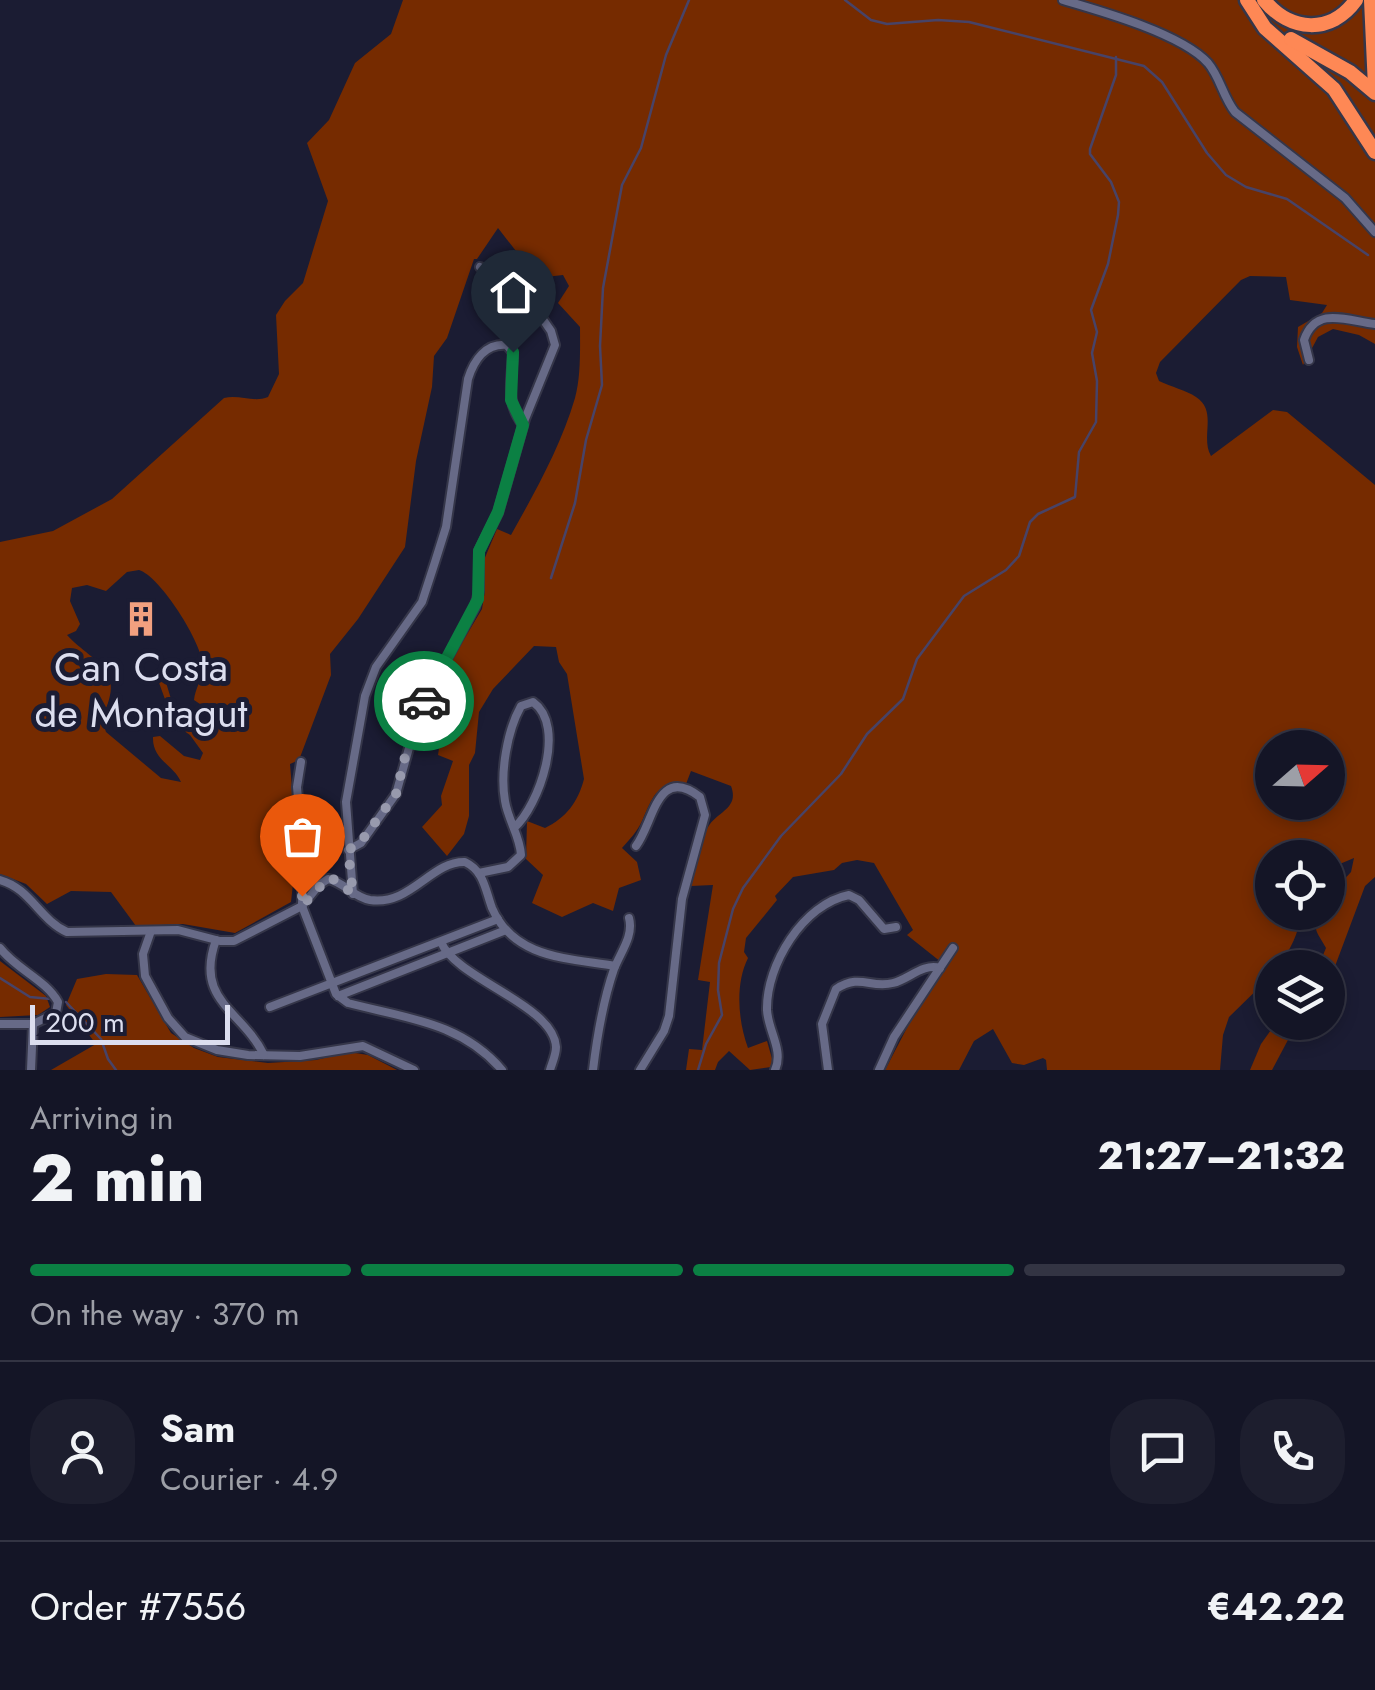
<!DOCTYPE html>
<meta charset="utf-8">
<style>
body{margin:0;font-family:Jost,sans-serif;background:#1d1e2e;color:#f1f3f6;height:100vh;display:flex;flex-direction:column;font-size:38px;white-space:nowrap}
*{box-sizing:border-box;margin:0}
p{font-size:32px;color:#9d9fa7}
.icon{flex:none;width:55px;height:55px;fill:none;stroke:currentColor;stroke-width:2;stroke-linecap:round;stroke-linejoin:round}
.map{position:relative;height:1070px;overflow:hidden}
.sheet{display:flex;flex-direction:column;background:#141526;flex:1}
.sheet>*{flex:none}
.needle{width:65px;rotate:70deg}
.tools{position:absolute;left:1255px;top:730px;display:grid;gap:20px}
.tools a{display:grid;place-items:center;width:90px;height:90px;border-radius:50%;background:#141526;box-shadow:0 5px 15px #0003,0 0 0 2px #333443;font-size:50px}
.scale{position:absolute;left:30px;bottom:25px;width:200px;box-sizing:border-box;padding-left:10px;border:5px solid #dcdeef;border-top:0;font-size:28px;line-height:35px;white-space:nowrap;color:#dcdeef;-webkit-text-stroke:8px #1b1c33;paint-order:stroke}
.pin{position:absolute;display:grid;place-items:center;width:85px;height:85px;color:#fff;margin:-102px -42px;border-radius:50% 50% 50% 0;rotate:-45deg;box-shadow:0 0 10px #0007}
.pin .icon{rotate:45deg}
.courier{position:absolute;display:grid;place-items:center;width:100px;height:100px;margin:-50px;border:8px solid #0b8043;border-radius:50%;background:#fff;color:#222;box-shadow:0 2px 12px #0007}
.summary em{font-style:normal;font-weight:800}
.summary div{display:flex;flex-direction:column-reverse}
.summary{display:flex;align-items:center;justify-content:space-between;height:170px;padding:0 30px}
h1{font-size:65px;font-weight:800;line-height:75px}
.bar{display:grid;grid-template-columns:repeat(4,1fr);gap:15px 10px;align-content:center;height:120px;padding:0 30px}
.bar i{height:12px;border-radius:8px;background:#333443}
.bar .active{background:#0b8043}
.bar p{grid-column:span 4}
.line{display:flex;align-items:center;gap:25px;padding:0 30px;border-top:2px solid #333443}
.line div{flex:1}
.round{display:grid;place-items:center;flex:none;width:105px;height:105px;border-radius:40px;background:#1d1e2e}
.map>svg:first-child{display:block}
.green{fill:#762b00;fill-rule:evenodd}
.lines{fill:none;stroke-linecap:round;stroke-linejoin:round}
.stream{stroke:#474367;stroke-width:2.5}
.minor-casing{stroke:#353649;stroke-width:12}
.motorway-casing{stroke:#353649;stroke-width:19}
.minor{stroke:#676a87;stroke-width:8}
.motorway{stroke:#fe8855;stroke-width:14}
.done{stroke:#989aad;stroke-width:10;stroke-dasharray:0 18}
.route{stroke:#0b8043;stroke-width:12}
.labels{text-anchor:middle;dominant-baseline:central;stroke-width:10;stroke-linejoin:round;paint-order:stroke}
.poi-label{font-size:40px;fill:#dcdeef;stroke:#1b1c33}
</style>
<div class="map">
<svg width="1375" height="1070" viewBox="0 0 1375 1070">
<rect width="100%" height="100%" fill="#1b1c33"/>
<g class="green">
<path d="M403,0H1375V344L1359,335L1333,329L1318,337L1303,365L1297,347L1298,327L1322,313L1327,305L1290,300L1286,277L1250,276L1241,280L1160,362L1156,373L1159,381C1171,387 1186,390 1196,397C1218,411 1200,437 1211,456L1273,410L1287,412L1375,485V877L1365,886L1328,985V968L1318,967L1326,948C1318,933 1312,931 1318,913L1328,912V897L1351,872L1354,858L1328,869V858H1272V912L1301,913C1299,934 1290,950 1278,967L1272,968V975L1229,1017L1223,1035L1220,1070H1047L1046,1060L1043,1058L1024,1065L1012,1063L993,1029L974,1041L959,1070H885L910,1022L946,966L907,935L913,930L874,863L857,860L842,863L834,870L793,877L775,896L777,900L746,938L744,952L748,958C735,984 738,1021 748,1048L767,1041L773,1062L771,1067L750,1070L729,1051L718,1062L715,1070H686L689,1049L702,1050L710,982L698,980L713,885L691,886C696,868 699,839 710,824C720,811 739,807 731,786L691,771L686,784C655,783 653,797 642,821C637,832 629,840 622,848L637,862L641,880L619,888L613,911L593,903L562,917L532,903L543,875L526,859L527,821L545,828C566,818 578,802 584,779L567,674L559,662L556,647L534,646L493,689L479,712L475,753L469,765V816L464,834L447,856L422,827L442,805L441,796L453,761L438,755L448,687L438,683L482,609L485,590L484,560L497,529L511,535C535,492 561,446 575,398C581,376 580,350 580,327L558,303L569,286L563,275L537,278L498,228L477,259H474L447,338L434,356L432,387L416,461L405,547L358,619L330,654L331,675L299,760L290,764L297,848L291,902L235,933L183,924L136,926L111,892L71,891L47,904L26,884L0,874V542L53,531L112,499L224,398C239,394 253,403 268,397L279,374L276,315L285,301L303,283L328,201L307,143L329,120L355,63L391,34ZM139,570C160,576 205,646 203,669C202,679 195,689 194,700L200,704L208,703L214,713L205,722H189L174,709L165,679L158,680L174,724L190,735L203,753L200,760L184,756L160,736L153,737C152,760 174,765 181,782L161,778L106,732C98,712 118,695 108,676C100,659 79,649 67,635L76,631L80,624L70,601L72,588L87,585L106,591L127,572ZM1272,748H1328V802H1272Z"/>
<path d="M0,961L46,996L50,1007L38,1015L0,1017Z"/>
<path d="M106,974L137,975L171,1033L194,1048L218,1057L268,1063L316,1060L349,1052L368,1055L397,1070H51L96,1044L66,1005L77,979Z"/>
<path d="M1276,1023H1297L1272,1070H1250L1261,1044Z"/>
</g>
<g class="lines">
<g class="stream">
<path d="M845,0L871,20L887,24L938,20L969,22L1144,66L1162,82L1207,153L1226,175L1246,187L1287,199L1368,255"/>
<path d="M551,578L575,503L586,440L602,385L600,346L603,288L622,185L641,148L666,55L689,0"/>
<path d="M0,978L30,997L51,999"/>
<path d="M66,1002L101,1039L108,1059L116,1070"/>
<path d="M698,1070L706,1044L722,1015L718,990L719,963L733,909L743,888L781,836L841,774L867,734L903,699L917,659L964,596L1006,570L1019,556L1030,522L1038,514L1075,497L1079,452L1096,422L1097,381L1092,353L1097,332L1091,310L1108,264L1118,215L1119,202L1111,182L1090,154V149L1116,75V57"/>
</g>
<defs>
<g id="minor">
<path d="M1063,0C1101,11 1182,34 1208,63C1220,77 1223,97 1235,112L1345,198L1375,232"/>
<path d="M1309,360L1304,340C1316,305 1348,321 1375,324"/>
<path d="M301,762L297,787L303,854L302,906L336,994L348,1003C405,1018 461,1022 502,1070"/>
<path d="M636,846C654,822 657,764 700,797L705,815L682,899L669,1016L664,1031L640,1070"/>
<path d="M348,850L361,843L396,794L420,709L475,607L479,591V551L498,513L525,419L555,345L551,331L526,295L511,282L480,267"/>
<path d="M479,873L508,867L521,855C520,836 508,820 505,801C500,773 507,731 521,706L533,702C567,726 539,806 514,828"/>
<path d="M0,880C30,888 40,920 67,932L178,930L220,941H234L302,906L319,885L328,879C344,882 353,897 370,900C411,906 431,861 465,862C484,871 485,889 492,908C514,959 568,958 615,966"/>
<path d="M353,894L346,802L365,696L376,667L422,602L435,562L446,527L468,379C474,360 486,343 507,345L513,353C512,380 505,402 523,425"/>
<path d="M151,931L143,954L145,976L168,1018L185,1037L217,1050L248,1055L300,1056L363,1046L414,1070"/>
<path d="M216,940C194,1001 242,1010 264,1055"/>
<path d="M441,942C456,979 554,1005 556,1047C556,1055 552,1063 550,1070"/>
<path d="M0,948C16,969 46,980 58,1002L56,1013L33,1024H0"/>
<path d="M338,996L506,930"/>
<path d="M270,1007L498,919"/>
<path d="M31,1070L33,1024"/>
<path d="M593,1070C597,1037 603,1001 614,969C620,953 634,936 629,918"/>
<path d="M775,1070C784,1050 768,1031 767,1010C766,965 803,904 849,895L859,900L884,929L896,927"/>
<path d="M828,1070L822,1024L836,989C861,973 870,989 893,983C909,979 923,963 940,968"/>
<path d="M879,1070L894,1037L953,948"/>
</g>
<g id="motorway">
<path d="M1247,0L1265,28L1334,89L1375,152"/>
<path d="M1264,0C1290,32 1331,35 1356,0"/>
<path d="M1371,0L1375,87"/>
<path d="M1291,39L1350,72L1375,93"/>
</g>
</defs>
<use href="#minor" class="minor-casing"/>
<use href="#motorway" class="motorway-casing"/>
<use href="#minor" class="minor"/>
<use href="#motorway" class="motorway"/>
</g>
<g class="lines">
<path class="done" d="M302,896V906L328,878L336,880L353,894L348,850L360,843L396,794L411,732L424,701"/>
<path class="route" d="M424,701L478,599L479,551L498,512L523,425L511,400L513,352"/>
</g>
<defs>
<symbol id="building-bare" viewBox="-9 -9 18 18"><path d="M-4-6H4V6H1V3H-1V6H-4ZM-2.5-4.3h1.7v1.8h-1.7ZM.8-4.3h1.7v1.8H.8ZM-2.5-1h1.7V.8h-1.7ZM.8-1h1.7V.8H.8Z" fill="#f2a07f" stroke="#1b1c33" stroke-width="2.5" paint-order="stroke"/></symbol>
</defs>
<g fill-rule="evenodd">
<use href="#building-bare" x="116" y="594" width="50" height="50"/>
</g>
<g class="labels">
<g class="poi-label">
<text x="141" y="667">Can Costa<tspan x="141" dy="46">de Montagut</tspan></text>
</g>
</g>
</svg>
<div class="tools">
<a><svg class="needle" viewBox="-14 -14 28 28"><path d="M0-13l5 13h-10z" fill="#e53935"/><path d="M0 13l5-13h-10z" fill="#9d9fa7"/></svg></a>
<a><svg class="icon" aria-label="locate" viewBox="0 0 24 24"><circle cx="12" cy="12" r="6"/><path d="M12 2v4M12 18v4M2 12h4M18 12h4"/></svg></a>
<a><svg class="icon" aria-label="layers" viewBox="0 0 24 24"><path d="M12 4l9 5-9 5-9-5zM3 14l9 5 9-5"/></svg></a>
</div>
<div class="scale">200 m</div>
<div class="pin" style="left:302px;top:896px;background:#ea580c"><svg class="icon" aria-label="bag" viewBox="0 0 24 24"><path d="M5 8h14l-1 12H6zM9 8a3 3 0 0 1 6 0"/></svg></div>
<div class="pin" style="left:513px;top:352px;background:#1f2937"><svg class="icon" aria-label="home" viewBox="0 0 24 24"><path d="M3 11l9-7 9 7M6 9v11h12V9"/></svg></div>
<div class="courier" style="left:424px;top:701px"><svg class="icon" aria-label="car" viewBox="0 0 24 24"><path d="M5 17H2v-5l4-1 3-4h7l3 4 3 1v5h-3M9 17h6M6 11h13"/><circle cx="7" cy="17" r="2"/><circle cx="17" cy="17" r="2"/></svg></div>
</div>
<section class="sheet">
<div class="summary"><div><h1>2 min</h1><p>Arriving in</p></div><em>21:27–21:32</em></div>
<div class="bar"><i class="active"></i><i class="active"></i><i class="active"></i><i></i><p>On the way · 370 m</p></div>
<div class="line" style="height:180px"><a class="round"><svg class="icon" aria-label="person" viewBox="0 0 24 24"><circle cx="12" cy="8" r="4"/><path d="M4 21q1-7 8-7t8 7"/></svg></a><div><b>Sam</b><p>Courier · 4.9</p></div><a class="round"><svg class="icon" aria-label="chat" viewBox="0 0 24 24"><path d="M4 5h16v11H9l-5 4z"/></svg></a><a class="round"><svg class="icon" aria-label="phone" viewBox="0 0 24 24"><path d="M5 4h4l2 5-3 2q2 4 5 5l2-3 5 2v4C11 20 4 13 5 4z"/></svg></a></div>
<div class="line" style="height:130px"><div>Order #7556</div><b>€42.22</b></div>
</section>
